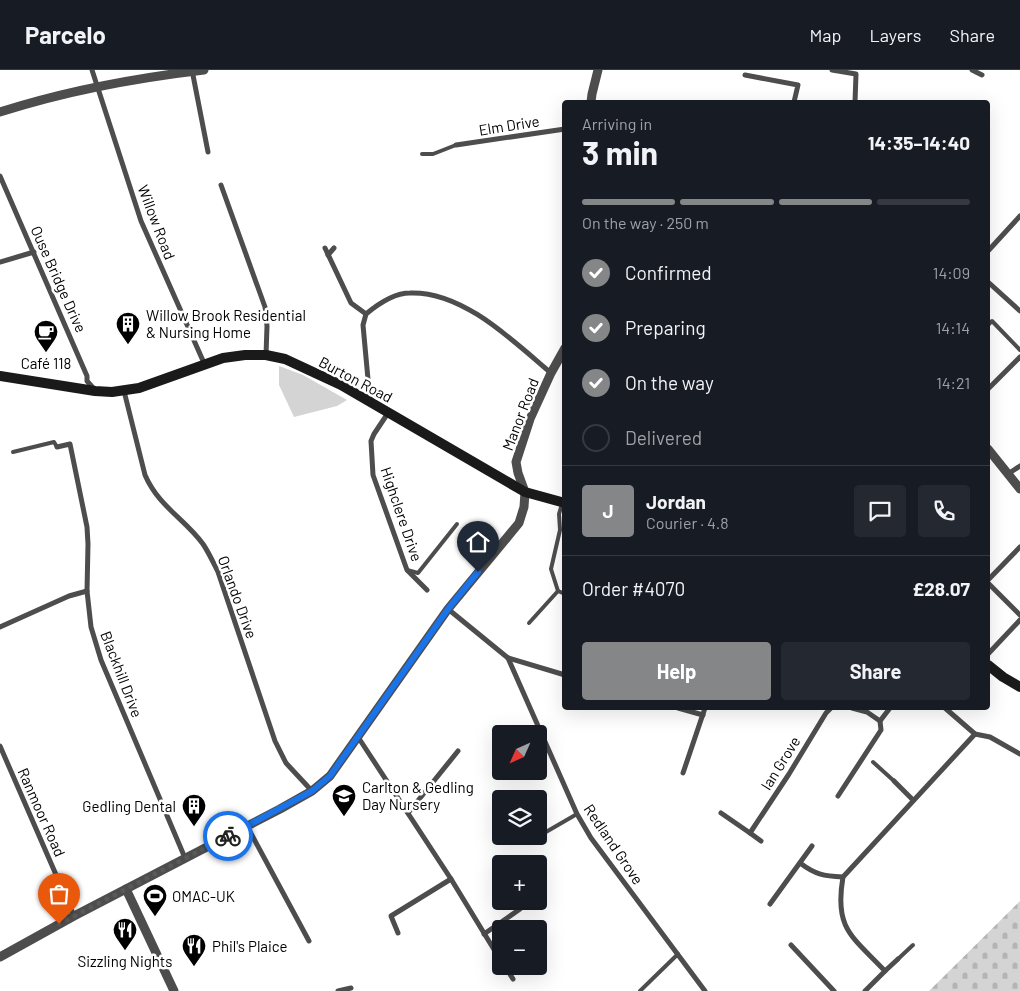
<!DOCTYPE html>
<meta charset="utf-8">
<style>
body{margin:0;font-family:Barlow,sans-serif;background:#242831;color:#f1f3f6;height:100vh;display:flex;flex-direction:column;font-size:19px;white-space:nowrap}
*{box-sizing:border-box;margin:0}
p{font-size:16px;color:#9ea1a6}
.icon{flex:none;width:28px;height:28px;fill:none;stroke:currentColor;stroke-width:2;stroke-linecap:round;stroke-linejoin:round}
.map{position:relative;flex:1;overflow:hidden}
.side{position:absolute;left:562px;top:30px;width:428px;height:610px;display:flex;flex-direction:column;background:#171b24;border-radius:5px;box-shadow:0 5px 20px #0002}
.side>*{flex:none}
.needle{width:32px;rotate:225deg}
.controls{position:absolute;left:492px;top:655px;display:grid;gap:10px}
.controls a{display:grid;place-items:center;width:55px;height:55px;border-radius:5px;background:#171b24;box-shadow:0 5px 20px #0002;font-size:25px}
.pin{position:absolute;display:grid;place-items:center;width:42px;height:42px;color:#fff;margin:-51px -21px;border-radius:50% 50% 50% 0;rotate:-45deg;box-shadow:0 0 5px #0007}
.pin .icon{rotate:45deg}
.courier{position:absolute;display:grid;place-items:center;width:50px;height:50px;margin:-25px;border:4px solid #1a73e8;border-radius:50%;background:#fff;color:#222;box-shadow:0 1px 6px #0007}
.summary em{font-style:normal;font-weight:700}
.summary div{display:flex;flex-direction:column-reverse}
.summary{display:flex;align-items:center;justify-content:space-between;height:85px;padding:0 20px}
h1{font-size:32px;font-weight:700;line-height:38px}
.bar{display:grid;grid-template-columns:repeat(4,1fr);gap:8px 5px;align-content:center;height:60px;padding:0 20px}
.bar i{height:6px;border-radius:4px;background:#363941}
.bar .on{background:#858687}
.bar p{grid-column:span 4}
.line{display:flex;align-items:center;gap:12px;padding:0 20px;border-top:1px solid #363941}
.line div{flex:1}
.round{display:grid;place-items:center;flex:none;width:52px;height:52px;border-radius:5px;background:#242831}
ol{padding:0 20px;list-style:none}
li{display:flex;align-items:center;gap:15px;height:55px}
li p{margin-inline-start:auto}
li .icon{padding:5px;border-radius:50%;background:#858687;color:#fff;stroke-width:4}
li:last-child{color:#9ea1a6}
li i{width:28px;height:28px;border:2px solid #363941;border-radius:50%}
.cta{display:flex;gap:10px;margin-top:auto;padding:10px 20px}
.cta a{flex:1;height:58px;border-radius:5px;background:#858687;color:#fff;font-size:20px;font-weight:700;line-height:58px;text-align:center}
.cta a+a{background:#242831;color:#f1f3f6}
header{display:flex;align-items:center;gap:30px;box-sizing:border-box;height:70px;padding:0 25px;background:#171b24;border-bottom:1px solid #363941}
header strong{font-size:24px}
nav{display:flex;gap:28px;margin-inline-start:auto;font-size:18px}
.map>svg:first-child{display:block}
.green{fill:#d4d4d4}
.cemetery{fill:url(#cemetery-stones)}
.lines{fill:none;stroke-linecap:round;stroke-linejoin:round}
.service{stroke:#4d4d4d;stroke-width:4}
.minor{stroke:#4d4d4d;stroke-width:5}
.tertiary{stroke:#4d4d4d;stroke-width:9}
.secondary{stroke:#1a1a1a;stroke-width:10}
.done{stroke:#595959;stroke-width:5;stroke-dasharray:0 9}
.route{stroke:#1a73e8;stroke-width:6}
.labels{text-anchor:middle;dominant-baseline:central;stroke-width:5;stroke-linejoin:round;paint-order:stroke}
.street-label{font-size:15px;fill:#000;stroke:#fff}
.poi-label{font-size:15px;fill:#000;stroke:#fff;text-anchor:start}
</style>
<header>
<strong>Parcelo</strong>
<nav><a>Map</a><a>Layers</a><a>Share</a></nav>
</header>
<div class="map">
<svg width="1020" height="921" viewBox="0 0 1020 921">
<defs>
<pattern id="cemetery-stones" width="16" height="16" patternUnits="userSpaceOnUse" patternTransform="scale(1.25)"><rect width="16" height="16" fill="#d4d4d4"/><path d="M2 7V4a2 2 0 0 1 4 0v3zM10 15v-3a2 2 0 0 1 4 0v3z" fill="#b4b4b4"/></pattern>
</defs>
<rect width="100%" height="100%" fill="#fff"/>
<path class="green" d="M279,296L303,305L347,330L337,336L294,347L279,315Z"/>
<path class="cemetery" d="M1020,831V921H929Z"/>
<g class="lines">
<g class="service">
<path d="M422,84H433L456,75"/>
<path d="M988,255L992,251L1020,280"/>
<path d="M13,382L54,372L57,377"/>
<path d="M562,434L559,444L560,460L551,499L558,521L565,524"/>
<path d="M407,500L418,503L457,454"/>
<path d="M529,553L558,521"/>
<path d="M873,692L894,711"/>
<path d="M539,766L577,744"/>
<path d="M527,772L538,766"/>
<path d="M898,889L913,875"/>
<path d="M640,921L678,884"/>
</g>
<g class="minor">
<path d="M92,0L141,151L204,293"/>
<path d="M192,0L208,82"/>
<path d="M832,0L856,4L855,32"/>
<path d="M972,0L982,5"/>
<path d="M745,5L798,15L794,32"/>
<path d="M456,75L565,59"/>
<path d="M0,106L87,306V311L95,320"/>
<path d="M221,115L265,237L267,256L266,285"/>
<path d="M325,178L351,233L366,244"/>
<path d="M988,181L1020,146"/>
<path d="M328,185L334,178"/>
<path d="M0,192L34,182"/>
<path d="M988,212L1020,241"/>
<path d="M988,319L1020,287"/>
<path d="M124,321L145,405C159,437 184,448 203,474C209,483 213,492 218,502L275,671L286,693L312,721"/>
<path d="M370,331L363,255L366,244C378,234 394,223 410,223C463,221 513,271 551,303"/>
<path d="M388,343L374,364L371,371L373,405L407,500L427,520"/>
<path d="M57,377L70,374L87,457L88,474L87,521L91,557L101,590L185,788"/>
<path d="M1008,404L1020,396"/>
<path d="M988,510L1020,477"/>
<path d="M988,513L1020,545"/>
<path d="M448,539L508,588L577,744L591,768L705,921"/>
<path d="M0,557L69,526L87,521"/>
<path d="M988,584L1020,550"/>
<path d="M508,588L565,605"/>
<path d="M678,638L703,645"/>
<path d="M852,638L867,642L880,651"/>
<path d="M945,638L975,664L990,667L1020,684"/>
<path d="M358,667L451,809L501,891"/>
<path d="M0,676L74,846"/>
<path d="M683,703L705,638"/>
<path d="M894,711L913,730"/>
<path d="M838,726L881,660L880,651L890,638"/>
<path d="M408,743L458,681"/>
<path d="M721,743L750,763L789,704L826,643L831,638"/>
<path d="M247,756L309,871"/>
<path d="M750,763L761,771"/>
<path d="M800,793C816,805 824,806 843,807"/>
<path d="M770,834L812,776"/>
<path d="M398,863L391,846L451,809"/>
<path d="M484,864L520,839"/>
<path d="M791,875L834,921"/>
<path d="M505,896L513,909"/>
<path d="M885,901L898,889"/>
<path d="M338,921L351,918"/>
<path d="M865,921L885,901C852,866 834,859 843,807L975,664"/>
</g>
<g class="tertiary">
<path d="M591,32L592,24L598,0"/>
<path d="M0,42C66,21 135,8 204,0"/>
<path d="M988,379L1020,419"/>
<path d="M126,819L174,921"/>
<path d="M0,887L74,846L280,739L312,721L330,706L448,539L519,453L524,437L525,422L518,403L516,392L530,349L551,303L565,278"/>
</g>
<g class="secondary">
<path d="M0,306L95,321L112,322L139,318L223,288L245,285H266L285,289L341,315L525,422L565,433"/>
<path d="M988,595L1003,607L1020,617"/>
</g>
</g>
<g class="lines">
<path class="done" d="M59,854L228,766"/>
<path class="route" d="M228,766L312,721L330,706L448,539L478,502"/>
</g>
<defs>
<symbol id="building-pin" viewBox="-11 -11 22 30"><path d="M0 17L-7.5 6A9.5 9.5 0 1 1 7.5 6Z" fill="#000" stroke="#fff"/><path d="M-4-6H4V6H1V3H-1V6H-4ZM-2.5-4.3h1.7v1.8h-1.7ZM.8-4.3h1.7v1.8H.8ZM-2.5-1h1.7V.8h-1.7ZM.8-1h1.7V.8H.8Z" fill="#fff"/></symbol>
<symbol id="cafe-pin" viewBox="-11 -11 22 30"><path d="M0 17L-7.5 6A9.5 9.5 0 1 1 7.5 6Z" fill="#000" stroke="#fff"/><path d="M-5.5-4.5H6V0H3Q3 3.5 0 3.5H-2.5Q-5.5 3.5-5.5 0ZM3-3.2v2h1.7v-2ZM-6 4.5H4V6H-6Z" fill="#fff"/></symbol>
<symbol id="school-pin" viewBox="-11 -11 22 30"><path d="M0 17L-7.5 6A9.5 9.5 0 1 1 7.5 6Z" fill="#000" stroke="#fff"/><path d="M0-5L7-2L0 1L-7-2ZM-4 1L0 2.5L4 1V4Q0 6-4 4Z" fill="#fff"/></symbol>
<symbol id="stadium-pin" viewBox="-11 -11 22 30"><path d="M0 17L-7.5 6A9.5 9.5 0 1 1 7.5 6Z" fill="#000" stroke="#fff"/><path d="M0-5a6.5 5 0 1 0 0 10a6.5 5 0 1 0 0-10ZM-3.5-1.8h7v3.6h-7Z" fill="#fff"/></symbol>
<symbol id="restaurant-pin" viewBox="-11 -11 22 30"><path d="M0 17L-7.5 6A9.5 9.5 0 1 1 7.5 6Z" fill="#000" stroke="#fff"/><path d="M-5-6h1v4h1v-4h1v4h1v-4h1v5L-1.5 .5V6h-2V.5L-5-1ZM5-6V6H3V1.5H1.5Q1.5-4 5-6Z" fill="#fff"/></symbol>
</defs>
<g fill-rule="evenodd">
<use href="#building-pin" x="114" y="240" width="28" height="38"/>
<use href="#cafe-pin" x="32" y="248" width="28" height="38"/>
<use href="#school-pin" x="330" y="712" width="28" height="38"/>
<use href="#building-pin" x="180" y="722" width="28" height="38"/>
<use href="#stadium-pin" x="141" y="812" width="28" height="38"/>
<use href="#restaurant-pin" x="111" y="846" width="28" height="38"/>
<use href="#restaurant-pin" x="180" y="862" width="28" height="38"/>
</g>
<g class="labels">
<g class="street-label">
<text transform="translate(509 55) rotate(-9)">Elm Drive</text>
<text transform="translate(157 152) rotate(69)">Willow Road</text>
<text transform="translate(59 209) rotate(66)">Ouse Bridge Drive</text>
<text transform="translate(356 309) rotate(28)">Burton Road</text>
<text transform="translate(520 344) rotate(-69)">Manor Road</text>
<text transform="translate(402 444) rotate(71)">Highclere Drive</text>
<text transform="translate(238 527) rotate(70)">Orlando Drive</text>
<text transform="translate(122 604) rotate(69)">Blackhill Drive</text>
<text transform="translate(780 693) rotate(-58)">Ian Grove</text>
<text transform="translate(42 742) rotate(66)">Ranmoor Road</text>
<text transform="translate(614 774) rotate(56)">Redland Grove</text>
</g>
<g class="poi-label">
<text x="146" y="245">Willow Brook Residential<tspan x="146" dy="17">&amp; Nursing Home</tspan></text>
<text x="46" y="293" text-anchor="middle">Café 118</text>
<text x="362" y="717">Carlton &amp; Gedling<tspan x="362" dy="17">Day Nursery</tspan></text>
<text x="176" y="736" text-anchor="end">Gedling Dental</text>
<text x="172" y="826">OMAC-UK</text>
<text x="212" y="876">Phil's Plaice</text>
<text x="125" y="891" text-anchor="middle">Sizzling Nights</text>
</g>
</g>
</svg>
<div class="controls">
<a><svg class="needle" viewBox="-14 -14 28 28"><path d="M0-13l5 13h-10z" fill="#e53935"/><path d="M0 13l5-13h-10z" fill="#9ea1a6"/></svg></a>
<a><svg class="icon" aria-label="layers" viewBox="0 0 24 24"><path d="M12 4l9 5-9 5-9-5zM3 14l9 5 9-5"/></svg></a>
<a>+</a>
<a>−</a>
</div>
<div class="pin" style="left:59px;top:854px;background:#ea580c"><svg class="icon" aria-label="bag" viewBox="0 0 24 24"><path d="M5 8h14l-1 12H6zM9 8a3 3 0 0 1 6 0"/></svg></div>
<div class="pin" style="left:478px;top:502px;background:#1f2937"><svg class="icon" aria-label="home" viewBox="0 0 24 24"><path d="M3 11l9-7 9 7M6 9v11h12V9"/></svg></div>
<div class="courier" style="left:228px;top:766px"><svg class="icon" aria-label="bike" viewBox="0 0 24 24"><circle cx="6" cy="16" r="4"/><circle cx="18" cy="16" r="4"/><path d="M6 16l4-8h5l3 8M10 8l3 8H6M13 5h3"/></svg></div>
<section class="side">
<div class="summary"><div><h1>3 min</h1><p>Arriving in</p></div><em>14:35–14:40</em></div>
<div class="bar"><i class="on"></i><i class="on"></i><i class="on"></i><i></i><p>On the way · 250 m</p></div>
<ol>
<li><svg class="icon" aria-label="check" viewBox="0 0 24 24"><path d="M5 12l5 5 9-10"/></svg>Confirmed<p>14:09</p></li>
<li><svg class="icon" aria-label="check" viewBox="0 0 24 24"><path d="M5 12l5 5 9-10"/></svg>Preparing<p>14:14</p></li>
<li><svg class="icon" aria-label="check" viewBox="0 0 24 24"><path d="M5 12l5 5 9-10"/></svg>On the way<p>14:21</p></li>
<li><i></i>Delivered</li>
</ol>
<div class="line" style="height:90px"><b class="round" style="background:#858687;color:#fff">J</b><div><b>Jordan</b><p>Courier · 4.8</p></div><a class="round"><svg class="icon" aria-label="chat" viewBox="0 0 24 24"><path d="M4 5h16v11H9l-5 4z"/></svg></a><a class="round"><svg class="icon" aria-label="phone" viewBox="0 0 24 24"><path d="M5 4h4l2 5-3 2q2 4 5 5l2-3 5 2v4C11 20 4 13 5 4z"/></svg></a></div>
<div class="line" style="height:65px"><div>Order #4070</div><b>£28.07</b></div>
<div class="cta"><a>Help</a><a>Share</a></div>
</section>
</div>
